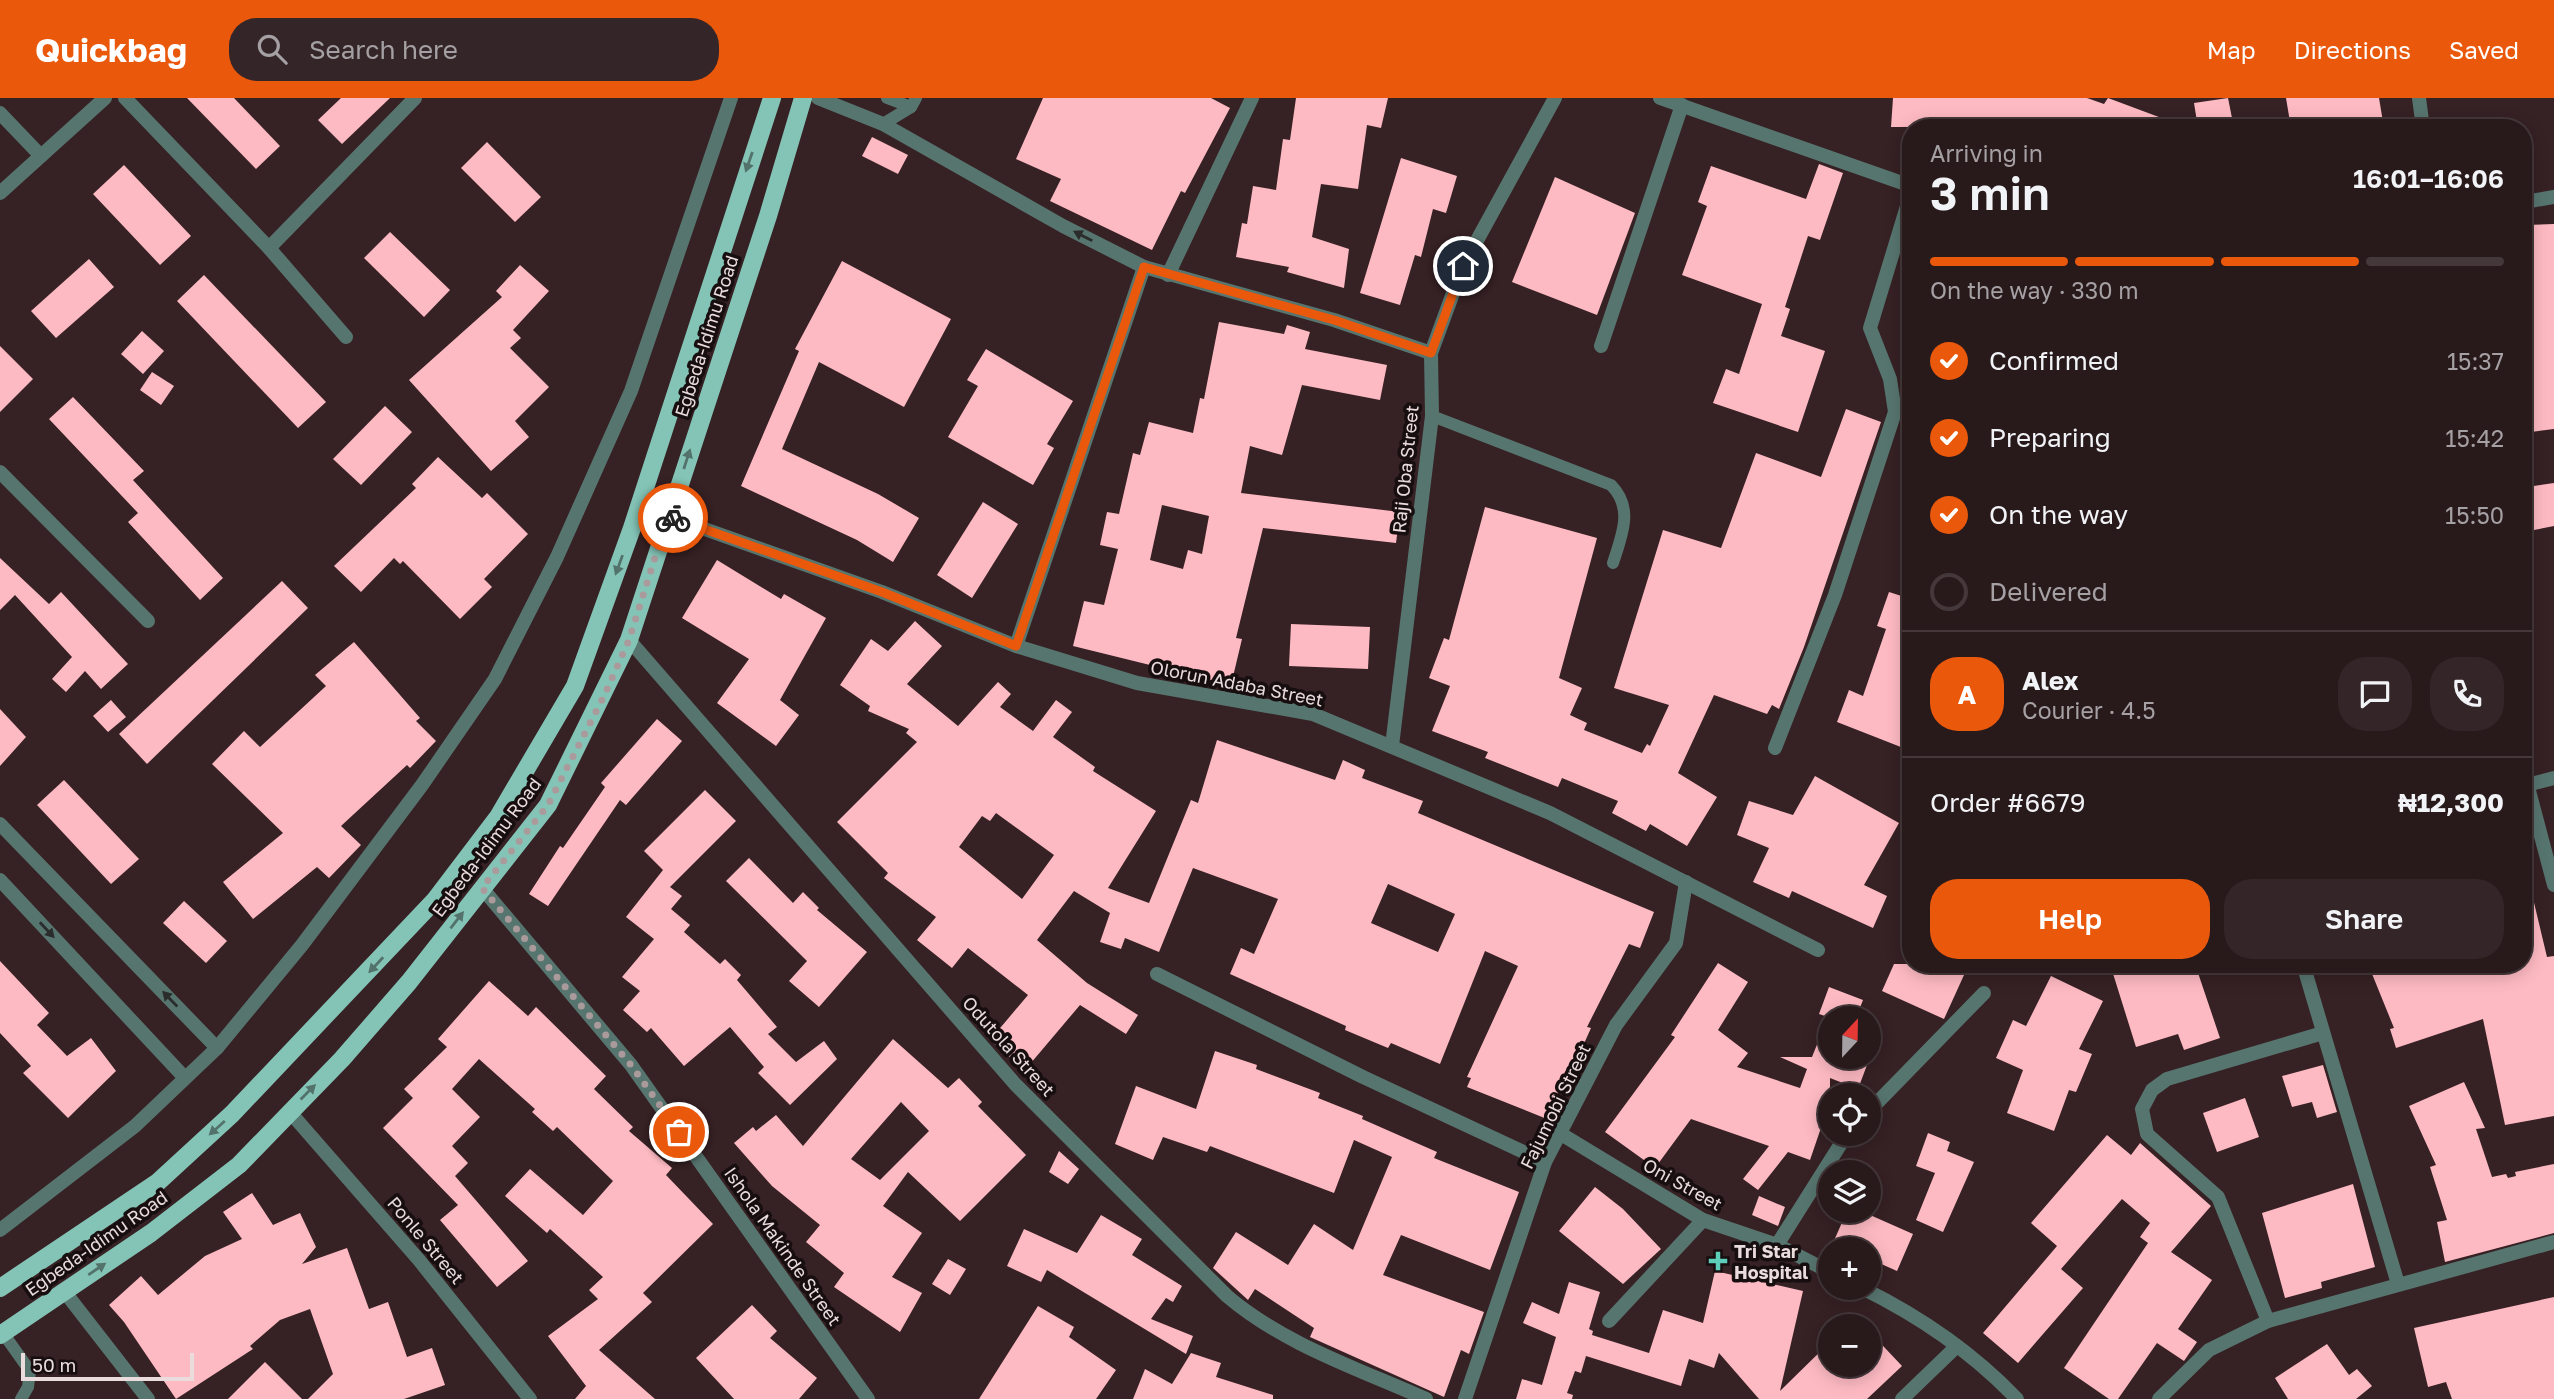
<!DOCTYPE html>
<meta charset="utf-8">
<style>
body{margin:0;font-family:"Golos Text",sans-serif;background:#342628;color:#f1f3f6;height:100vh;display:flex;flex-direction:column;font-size:26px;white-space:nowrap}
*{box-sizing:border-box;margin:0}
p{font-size:23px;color:#a5a0a3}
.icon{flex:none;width:38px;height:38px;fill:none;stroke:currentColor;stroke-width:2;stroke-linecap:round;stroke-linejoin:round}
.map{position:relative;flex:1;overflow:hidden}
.drawer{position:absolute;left:1902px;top:21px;width:630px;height:854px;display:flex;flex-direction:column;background:#28191b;border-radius:28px;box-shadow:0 4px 18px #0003,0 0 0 2px #44383a}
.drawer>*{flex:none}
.needle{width:46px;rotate:22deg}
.buttons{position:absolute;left:1818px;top:908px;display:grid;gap:14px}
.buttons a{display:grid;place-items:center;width:63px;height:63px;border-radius:50%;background:#28191b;box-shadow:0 4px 18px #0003,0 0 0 2px #44383a;font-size:35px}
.scale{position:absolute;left:21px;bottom:18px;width:173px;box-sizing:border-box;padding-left:7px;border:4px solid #eadbdd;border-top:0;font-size:19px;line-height:24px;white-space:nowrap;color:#eadbdd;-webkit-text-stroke:5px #170e0f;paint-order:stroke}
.pin{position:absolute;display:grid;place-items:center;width:60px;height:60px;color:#fff;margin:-30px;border:4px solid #fff;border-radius:50%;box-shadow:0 2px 7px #0007}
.courier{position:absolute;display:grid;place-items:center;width:70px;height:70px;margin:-35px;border:5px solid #ea580c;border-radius:50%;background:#fff;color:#222;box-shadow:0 2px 9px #0007}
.headline em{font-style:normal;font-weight:600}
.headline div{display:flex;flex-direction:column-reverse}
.headline{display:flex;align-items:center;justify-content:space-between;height:119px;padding:0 28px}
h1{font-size:46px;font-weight:600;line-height:52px}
.bar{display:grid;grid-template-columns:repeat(4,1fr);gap:10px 7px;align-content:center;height:84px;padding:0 28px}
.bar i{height:9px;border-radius:5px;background:#44383a}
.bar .selected{background:#ea580c}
.bar p{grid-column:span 4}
.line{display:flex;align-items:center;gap:18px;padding:0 28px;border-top:2px solid #44383a}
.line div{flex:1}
.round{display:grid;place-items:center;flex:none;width:74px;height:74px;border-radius:28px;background:#342628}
ol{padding:0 28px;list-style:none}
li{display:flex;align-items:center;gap:21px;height:77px}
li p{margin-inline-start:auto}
li .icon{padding:7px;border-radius:50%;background:#ea580c;color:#fff;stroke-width:4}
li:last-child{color:#a5a0a3}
li i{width:38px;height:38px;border:4px solid #44383a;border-radius:50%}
.action{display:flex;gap:14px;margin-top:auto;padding:14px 28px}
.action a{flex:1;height:80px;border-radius:28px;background:#ea580c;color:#fff;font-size:28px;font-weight:600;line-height:80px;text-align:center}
.action a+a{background:#342628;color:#f1f3f6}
header{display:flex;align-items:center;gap:42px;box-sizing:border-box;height:98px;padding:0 35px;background:#ea580c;color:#fff}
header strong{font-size:33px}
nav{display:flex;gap:38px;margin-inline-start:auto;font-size:24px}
.search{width:490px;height:63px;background:#342628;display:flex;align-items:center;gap:18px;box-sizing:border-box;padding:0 24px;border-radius:28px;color:#a5a0a3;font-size:26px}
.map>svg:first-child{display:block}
.building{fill:#febac3;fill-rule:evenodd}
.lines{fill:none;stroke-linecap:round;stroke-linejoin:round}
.service{stroke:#57756f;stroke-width:12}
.minor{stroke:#57756f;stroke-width:14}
.primary{stroke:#84c4b6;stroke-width:18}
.oneway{fill:#53726b}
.oneway2{fill:#2a2d2c}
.done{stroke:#ab9a9c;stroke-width:7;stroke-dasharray:0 12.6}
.route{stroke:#ea580c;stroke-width:9}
.poi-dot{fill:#5cceba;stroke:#170e0f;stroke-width:2.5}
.labels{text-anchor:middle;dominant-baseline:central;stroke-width:7;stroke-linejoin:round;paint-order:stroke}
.street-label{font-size:18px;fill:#eadbdd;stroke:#170e0f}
.poi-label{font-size:18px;font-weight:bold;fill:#eadbdd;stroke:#170e0f;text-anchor:start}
</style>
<header>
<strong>Quickbag</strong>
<div class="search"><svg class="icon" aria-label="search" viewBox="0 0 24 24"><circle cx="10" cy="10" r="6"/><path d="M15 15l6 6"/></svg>Search here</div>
<nav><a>Map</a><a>Directions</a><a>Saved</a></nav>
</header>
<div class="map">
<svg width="2554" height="1301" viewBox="0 0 2554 1301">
<rect width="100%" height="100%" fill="#362124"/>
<g class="building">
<path d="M187,0H234L280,48L256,71Z"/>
<path d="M341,0H390L342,46L318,22Z"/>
<path d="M1043,0H1211L1230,10L1185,95L1181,93L1152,152L1050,103L1061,81L1016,61Z"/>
<path d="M1296,0H1388L1381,30L1367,27L1358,91L1321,86L1312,139L1349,151L1344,190L1287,174L1289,169L1236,159L1242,125L1247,126L1253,88L1276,92L1283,41L1290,42Z"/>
<path d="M1893,0H2087L2104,6L2108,0L2183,28L1891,29Z"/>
<path d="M2228,0L2234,30H2198L2194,5Z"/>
<path d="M2286,0H2379L2384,30H2291Z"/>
<path d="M872,39L908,57L898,76L862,58Z"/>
<path d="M487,44L541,99L515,124L461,70Z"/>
<path d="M1401,60L1457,78L1446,115L1433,111L1421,159L1415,157L1400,207L1360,195Z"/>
<path d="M1819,66L1843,75L1820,142L1808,138L1785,209L1790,211L1781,238L1825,253L1798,334L1713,305L1726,271L1739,276L1762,206L1682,177L1707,108L1698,104L1711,68L1806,101Z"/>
<path d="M124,67L191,138L160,167L93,96Z"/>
<path d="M1555,79L1635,115L1597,217L1512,184Z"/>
<path d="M2554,126V331L2524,335V127Z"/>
<path d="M390,134L450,192L424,219L364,160Z"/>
<path d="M89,161L114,189L56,240L31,213Z"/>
<path d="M842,163L951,221L904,309L819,264L782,351L878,396L919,420L893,464L857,442L741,388L799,253L795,251Z"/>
<path d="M520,167L549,193L513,232L521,240L510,250L549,289L515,323L529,339L491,373L409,282L502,199L496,193Z"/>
<path d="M204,177L326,304L298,330L177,203Z"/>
<path d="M1219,224L1284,236L1287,227L1310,234L1305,251L1387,267L1380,302L1302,287L1282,357L1250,348L1241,395L1400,414L1396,445L1263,430L1236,540L1242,541L1231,587L1073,548L1084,503L1104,507L1118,451L1100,447L1107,414L1119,416L1133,355L1140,357L1149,324L1193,335L1200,300L1204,301ZM1162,407L1209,418L1202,456L1188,452L1183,471L1150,462Z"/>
<path d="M142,233L164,253L143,276L121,256Z"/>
<path d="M0,248L33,281L0,314Z"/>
<path d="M986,251L1073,303L1047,346L1054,350L1033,387L948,339L978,288L967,282Z"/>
<path d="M152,274L174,288L161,307L140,292Z"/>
<path d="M73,299L144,373L133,382L223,480L200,502L128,424L138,415L49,321Z"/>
<path d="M385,308L412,334L361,387L333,361Z"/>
<path d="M1846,311L1881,324L1804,549L1779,611L1772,607L1767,616L1714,597L1678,675L1717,699L1687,748L1650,726L1646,733L1612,715L1618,703L1562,680L1558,689L1485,660L1488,654L1432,633L1450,588L1429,580L1444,540L1449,542L1485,409L1597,440L1559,580L1582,590L1570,617L1587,625L1584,632L1642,655L1647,646L1650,648L1669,607L1614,590L1663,432L1721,450L1756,355L1821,379Z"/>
<path d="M438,359L482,400L487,395L528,436L484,481L492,489L460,521L403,463L400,466L394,460L361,494L334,468L416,390L412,386Z"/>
<path d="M2554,385V428L2534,432L2527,389Z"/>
<path d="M983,404L1018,426L972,500L937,477Z"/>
<path d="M0,460L49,506L61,494L128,566L101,591L85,573L66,594L52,581L72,559L15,497L0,512Z"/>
<path d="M717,462L781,501L784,496L826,520L780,602L799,617L776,648L717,605L749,561L682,520Z"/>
<path d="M282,483L308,510L147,666L119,636Z"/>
<path d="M1889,494L1911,501V597L1905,614L1911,616V653L1837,624L1849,592L1863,598L1886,531L1877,528Z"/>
<path d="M915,523L942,548L907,586L958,628L998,584L1011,596L1000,609L1033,633L1056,602L1072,614L1053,639L1095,669L1093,673L1156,713L1108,790L1149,805L1191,702L1198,705L1217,642L1335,682L1343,662L1365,672L1362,680L1423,703L1418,715L1654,814L1640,850L1629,846L1587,929L1591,930L1574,968L1570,965L1547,1021L1467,989L1471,980L1467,979L1518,868L1485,853L1440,966L1391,945L1388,950L1345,932L1346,928L1230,876L1241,850L1254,856L1278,801L1193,770L1159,854L1125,840L1121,851L1100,844L1110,815L1074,793L1037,842L1087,885L1138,917L1126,936L1080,907L1025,972L990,942L1028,897L968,850L952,870L917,842L936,819L884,780L888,775L837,724L917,644L906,635L909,631L868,613L870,608L840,587L871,541L888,553ZM996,715L1054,757L1022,801L959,749L982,718L990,723ZM1388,786L1455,816L1438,854L1371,825Z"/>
<path d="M1291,526L1370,529L1368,571L1289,568Z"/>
<path d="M354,544L420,620L416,623L436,643L410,670L407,667L341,728L361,747L329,780L317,769L253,821L223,784L283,735L212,666L244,633L260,649L326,588L315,577Z"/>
<path d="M111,602L126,619L108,634L93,618Z"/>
<path d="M0,611L26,639L0,668Z"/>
<path d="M657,621L682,643L626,707L620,702L548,808L529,796L560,748L563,750L605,689L601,685Z"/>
<path d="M1815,678L1899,725L1864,787L1887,798L1873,830L1792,793L1789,800L1753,784L1769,750L1737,737L1749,703L1793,717Z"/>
<path d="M64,682L139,761L111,786L37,707Z"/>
<path d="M705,692L736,723L670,789L682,798L671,811L690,827L684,834L720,866L725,861L741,877L737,882L777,929L768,936L796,964L824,943L837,961L790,1007L758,975L764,969L730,929L684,968L651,930L647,934L623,912L640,893L622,879L654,841L626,819L663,772L644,753Z"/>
<path d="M749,760L793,805L803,794L819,810L817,812L867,854L819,909L789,883L807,863L726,783Z"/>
<path d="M2531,792L2547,859L2554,858V1018L2505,1027L2483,921L2396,950L2390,931L2394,930L2368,866H2453L2456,876L2524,866V793Z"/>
<path d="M184,803L227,843L206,865L163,825Z"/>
<path d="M0,863L49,915L37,927L67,958L91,940L116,973L68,1020L23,975L31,968L0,935Z"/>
<path d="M1718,865L1748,884L1718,932L1748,955L1737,969L1800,990L1807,971L1780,959H1812L1828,919L1819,916L1829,889L1863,902L1856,920H1830V959H1870L1858,991L1830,980V1026L1823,1024L1810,1062L1788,1054L1758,1092L1743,1081L1769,1048L1691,1021L1655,1070L1605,1034L1675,939L1671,937Z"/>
<path d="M1894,866H1969L1944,921L1882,893Z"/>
<path d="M2110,866H2195L2220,940L2184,952L2178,936L2136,949Z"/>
<path d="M2051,878L2103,903L2079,951L2092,956L2076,994L2069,992L2054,1033L2007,1015L2023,972L1996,960L2013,922L2026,928Z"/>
<path d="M489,883L528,918L536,909L606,978L594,991L633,1029L629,1033L672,1070L666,1077L713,1126L643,1195L652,1204L599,1252L655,1301H575L586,1288L548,1238L598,1201L589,1192L603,1179L550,1131L547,1135L505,1098L530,1071L583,1117L613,1083L557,1029L553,1033L532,1014L535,1011L479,961L452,991L480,1019L452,1048L468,1065L455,1078L528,1163L497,1189L440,1122L458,1107L383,1030L413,1000L404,991L447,949L438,941Z"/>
<path d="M893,941L948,990L959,980L982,1004L978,1008L1026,1057L960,1123L908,1074L883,1108L922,1135L892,1179L922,1195L900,1234L834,1189L844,1175L806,1144L820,1127L772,1088L734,1045L753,1029L756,1033L776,1017L803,1048ZM901,1004L929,1033L880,1082L851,1061Z"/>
<path d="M1215,953L1257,967L1256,971L1320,995L1318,1000L1363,1018L1362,1021L1437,1054L1434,1060L1519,1094L1490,1172L1401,1137L1383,1177L1484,1214L1469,1256L1461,1252L1444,1299L1310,1239L1314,1230L1255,1191L1248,1202L1213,1170L1236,1134L1288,1167L1314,1126L1353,1152L1392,1059L1354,1042L1334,1095L1210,1048L1207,1054L1163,1039L1153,1062L1115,1046L1136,988L1196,1011Z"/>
<path d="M2323,967L2337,1014L2317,1020L2312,1004L2292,1009L2282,978Z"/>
<path d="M2464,984L2485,1030L2476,1031L2492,1079L2506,1076L2508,1080L2516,1078L2515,1074L2554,1066V1135L2445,1164L2437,1124L2447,1122L2430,1069L2436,1067L2409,1008Z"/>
<path d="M2245,1000L2259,1039L2217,1054L2203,1015Z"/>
<path d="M1928,1035L1950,1044L1947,1053L1974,1064L1943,1134L1916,1122L1935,1075L1916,1068Z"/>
<path d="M2107,1037L2131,1057L2140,1045L2211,1108L2171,1154L2212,1182L2178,1231L2197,1244L2184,1263L2157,1245L2118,1301H2109L2064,1270L2148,1145L2140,1139L2150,1125L2122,1101L2061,1171L2083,1190L2018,1265L1983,1235L2057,1148L2031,1125Z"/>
<path d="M1059,1053L1079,1071L1068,1086L1049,1074Z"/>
<path d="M2353,1086L2375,1169L2321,1184L2322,1190L2285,1200L2262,1115Z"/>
<path d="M1595,1089L1623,1111L1661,1151L1623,1186L1559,1133Z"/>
<path d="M252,1095L273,1127L300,1115L316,1149L302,1166L347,1150L369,1211L388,1204L407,1259L432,1250L445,1287L404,1301H308L333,1276L310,1211L280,1222L250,1248L253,1251L176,1301L124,1224L109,1207L141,1178L158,1197L205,1158L242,1141L223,1114Z"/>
<path d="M1759,1098L1785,1109L1778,1128L1752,1117Z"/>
<path d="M1847,1113H1861L1913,1136L1897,1173L1870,1161L1874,1152H1847L1833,1145Z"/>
<path d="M1101,1117L1142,1141L1132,1157L1182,1188L1173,1204L1166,1200L1151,1221L1193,1238L1186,1256L1047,1172L1041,1184L1007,1168L1024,1131L1077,1155Z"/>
<path d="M948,1161L966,1171L950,1197L932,1186Z"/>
<path d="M1715,1173L1803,1193L1780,1293L1830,1244V1267H1869V1233L1902,1268L1867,1301H1759L1719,1255L1714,1270L1689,1261L1681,1288L1586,1258L1581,1275L1575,1273L1567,1295L1573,1297L1572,1301H1516L1522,1281L1542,1287L1556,1239L1523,1225L1532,1204L1559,1216L1569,1184L1600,1194L1589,1231L1593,1233L1592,1237L1649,1255L1663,1212L1703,1225Z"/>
<path d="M2554,1199V1301H2452L2446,1284L2428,1289L2414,1230Z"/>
<path d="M752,1207L777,1233L770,1240L817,1280L799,1301H734L696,1260Z"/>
<path d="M1038,1208L1074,1229L1069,1239L1116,1272L1096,1301H979Z"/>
<path d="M2327,1246L2349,1277L2357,1271L2372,1288L2356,1301H2288L2275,1280Z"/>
<path d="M1191,1255L1221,1265L1216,1279L1273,1297V1301H1133L1145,1271L1172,1286Z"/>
<path d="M265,1264L302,1301H228Z"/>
</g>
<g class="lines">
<g class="service">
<path d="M887,0L911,9"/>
<path d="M883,26L911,9L916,0"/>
<path d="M1432,318L1611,387C1634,410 1622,437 1613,465"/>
<path d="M3,1235L30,1273L28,1289L21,1301"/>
</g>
<g class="minor">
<path d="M125,0L269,150L346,239"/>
<path d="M818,0L883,26L1063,128L1144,169L1334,222L1431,255"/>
<path d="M1660,0L1911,88"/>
<path d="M2419,0L2423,30"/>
<path d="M0,15L41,58"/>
<path d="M0,95L105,0"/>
<path d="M2524,104L2554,99"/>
<path d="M269,150L415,0"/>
<path d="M1168,177L1252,0"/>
<path d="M1601,248L1682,7"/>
<path d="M0,374L148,523"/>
<path d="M668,418L882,494L1016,548L1137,585L1313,616L1550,715L1818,852"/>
<path d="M629,542L1015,986L1227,1198C1283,1246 1359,1271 1426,1301"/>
<path d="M1016,548L1144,169"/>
<path d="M1392,648L1432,318L1431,255L1463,168L1555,0"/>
<path d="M1775,650L1835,497L1895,314L1890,281L1870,230L1911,95"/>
<path d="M2524,674L2554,787"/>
<path d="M2527,687L2554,680"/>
<path d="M0,726L217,950"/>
<path d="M0,782L185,980"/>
<path d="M482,790L631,967L868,1301"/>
<path d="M2303,866L2398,1186"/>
<path d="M1157,876L1363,979L1545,1064"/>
<path d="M289,1013L419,1162L530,1301"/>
<path d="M1869,1013L1984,895"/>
<path d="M1561,1036L1703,1122L1777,1147L1830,1174"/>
<path d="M0,1132L135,1028L217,950L302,847L422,687L495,581L557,459L631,293L731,0"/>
<path d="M1777,1147L1847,1036"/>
<path d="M1862,1190C1919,1218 1973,1255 2017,1301"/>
<path d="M64,1193L148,1301"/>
<path d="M1609,1223L1703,1122"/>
<path d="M2268,1223L2218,1099L2147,1036L2142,1011L2152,992L2167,981L2323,935"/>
<path d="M1465,1301L1545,1064L1616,927L1676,845L1686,784"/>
<path d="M1902,1301L1957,1248"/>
<path d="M2159,1301L2209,1252L2268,1223L2554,1144"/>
</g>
<g class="primary">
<path d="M0,1190L158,1084L232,1016L435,802L498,719L575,588L632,430L772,0"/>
<path d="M0,1237L151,1135L239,1067L342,961L409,884L548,707L629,542L768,118L803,0"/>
</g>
</g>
<defs><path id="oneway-solid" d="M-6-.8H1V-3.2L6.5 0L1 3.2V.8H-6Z" transform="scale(1.75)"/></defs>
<g class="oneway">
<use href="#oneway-solid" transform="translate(749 64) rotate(109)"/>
<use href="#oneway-solid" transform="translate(687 361) rotate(-72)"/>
<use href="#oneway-solid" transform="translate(619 467) rotate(110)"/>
<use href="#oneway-solid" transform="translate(457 822) rotate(-52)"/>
<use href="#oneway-solid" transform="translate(376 867) rotate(133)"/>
<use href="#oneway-solid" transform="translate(308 994) rotate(-45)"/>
<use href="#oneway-solid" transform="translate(217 1030) rotate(138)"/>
<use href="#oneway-solid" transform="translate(97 1171) rotate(-34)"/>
</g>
<g class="oneway2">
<use href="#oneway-solid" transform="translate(1083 138) rotate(-153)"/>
<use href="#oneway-solid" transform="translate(47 832) rotate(47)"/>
<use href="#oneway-solid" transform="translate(170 901) rotate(-134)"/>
</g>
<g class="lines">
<path class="done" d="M673,420L668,418L629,542L604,598L548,707L482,790L631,967L679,1034"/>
<path class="route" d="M673,420L882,494L1016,548L1144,169L1334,222L1431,255L1463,168"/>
</g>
<path class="poi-dot" d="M1714.5 1152.5h7v7h7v7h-7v7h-7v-7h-7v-7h7z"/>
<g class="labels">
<g class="street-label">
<text transform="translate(706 238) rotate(-72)">Egbeda-Idimu Road</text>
<text transform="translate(1405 371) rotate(-84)">Raji Oba Street</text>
<text transform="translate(1237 585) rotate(11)">Olorun Adaba Street</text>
<text transform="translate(486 749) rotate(-53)">Egbeda-Idimu Road</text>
<text transform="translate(1009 948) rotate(48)">Odutola Street</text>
<text transform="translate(1555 1008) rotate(-64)">Fajumobi Street</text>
<text transform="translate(1683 1086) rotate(29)">Oni Street</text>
<text transform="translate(426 1142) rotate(50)">Ponle Street</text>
<text transform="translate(96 1145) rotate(-35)">Egbeda-Idimu Road</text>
<text transform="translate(783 1148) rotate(55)">Ishola Makinde Street</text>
</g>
<g class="poi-label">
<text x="1734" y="1153">Tri Star<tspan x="1734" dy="21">Hospital</tspan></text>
</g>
</g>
</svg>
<div class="buttons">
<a><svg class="needle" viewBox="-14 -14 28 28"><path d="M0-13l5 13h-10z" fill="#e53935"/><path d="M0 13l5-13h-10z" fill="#a5a0a3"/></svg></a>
<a><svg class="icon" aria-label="locate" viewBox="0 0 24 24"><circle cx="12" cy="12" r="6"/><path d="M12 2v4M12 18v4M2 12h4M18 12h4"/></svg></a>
<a><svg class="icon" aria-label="layers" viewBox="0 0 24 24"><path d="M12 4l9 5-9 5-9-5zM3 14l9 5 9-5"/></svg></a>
<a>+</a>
<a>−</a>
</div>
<div class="scale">50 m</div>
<div class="pin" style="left:679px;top:1034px;background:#ea580c"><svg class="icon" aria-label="bag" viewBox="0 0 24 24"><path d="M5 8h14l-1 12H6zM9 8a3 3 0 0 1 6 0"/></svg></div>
<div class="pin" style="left:1463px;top:168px;background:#1f2937"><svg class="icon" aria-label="home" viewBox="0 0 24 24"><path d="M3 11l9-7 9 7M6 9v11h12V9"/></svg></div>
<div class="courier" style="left:673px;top:420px"><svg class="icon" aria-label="bike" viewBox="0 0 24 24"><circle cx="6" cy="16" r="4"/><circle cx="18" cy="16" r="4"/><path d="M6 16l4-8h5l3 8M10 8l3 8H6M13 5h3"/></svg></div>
<section class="drawer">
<div class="headline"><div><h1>3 min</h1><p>Arriving in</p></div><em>16:01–16:06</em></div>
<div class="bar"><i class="selected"></i><i class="selected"></i><i class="selected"></i><i></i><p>On the way · 330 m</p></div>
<ol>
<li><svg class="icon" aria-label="check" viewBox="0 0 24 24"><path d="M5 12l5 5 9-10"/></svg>Confirmed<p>15:37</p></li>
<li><svg class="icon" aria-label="check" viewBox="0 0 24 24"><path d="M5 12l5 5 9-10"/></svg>Preparing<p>15:42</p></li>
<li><svg class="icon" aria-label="check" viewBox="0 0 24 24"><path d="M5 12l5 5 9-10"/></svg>On the way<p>15:50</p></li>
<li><i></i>Delivered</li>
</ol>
<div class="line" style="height:126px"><b class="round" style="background:#ea580c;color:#fff">A</b><div><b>Alex</b><p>Courier · 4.5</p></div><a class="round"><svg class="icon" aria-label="chat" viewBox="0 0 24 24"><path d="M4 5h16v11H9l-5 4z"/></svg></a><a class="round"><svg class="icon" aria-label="phone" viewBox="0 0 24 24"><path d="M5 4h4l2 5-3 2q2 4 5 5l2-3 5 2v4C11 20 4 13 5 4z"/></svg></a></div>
<div class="line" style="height:91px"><div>Order #6679</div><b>₦12,300</b></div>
<div class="action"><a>Help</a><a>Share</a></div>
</section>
</div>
